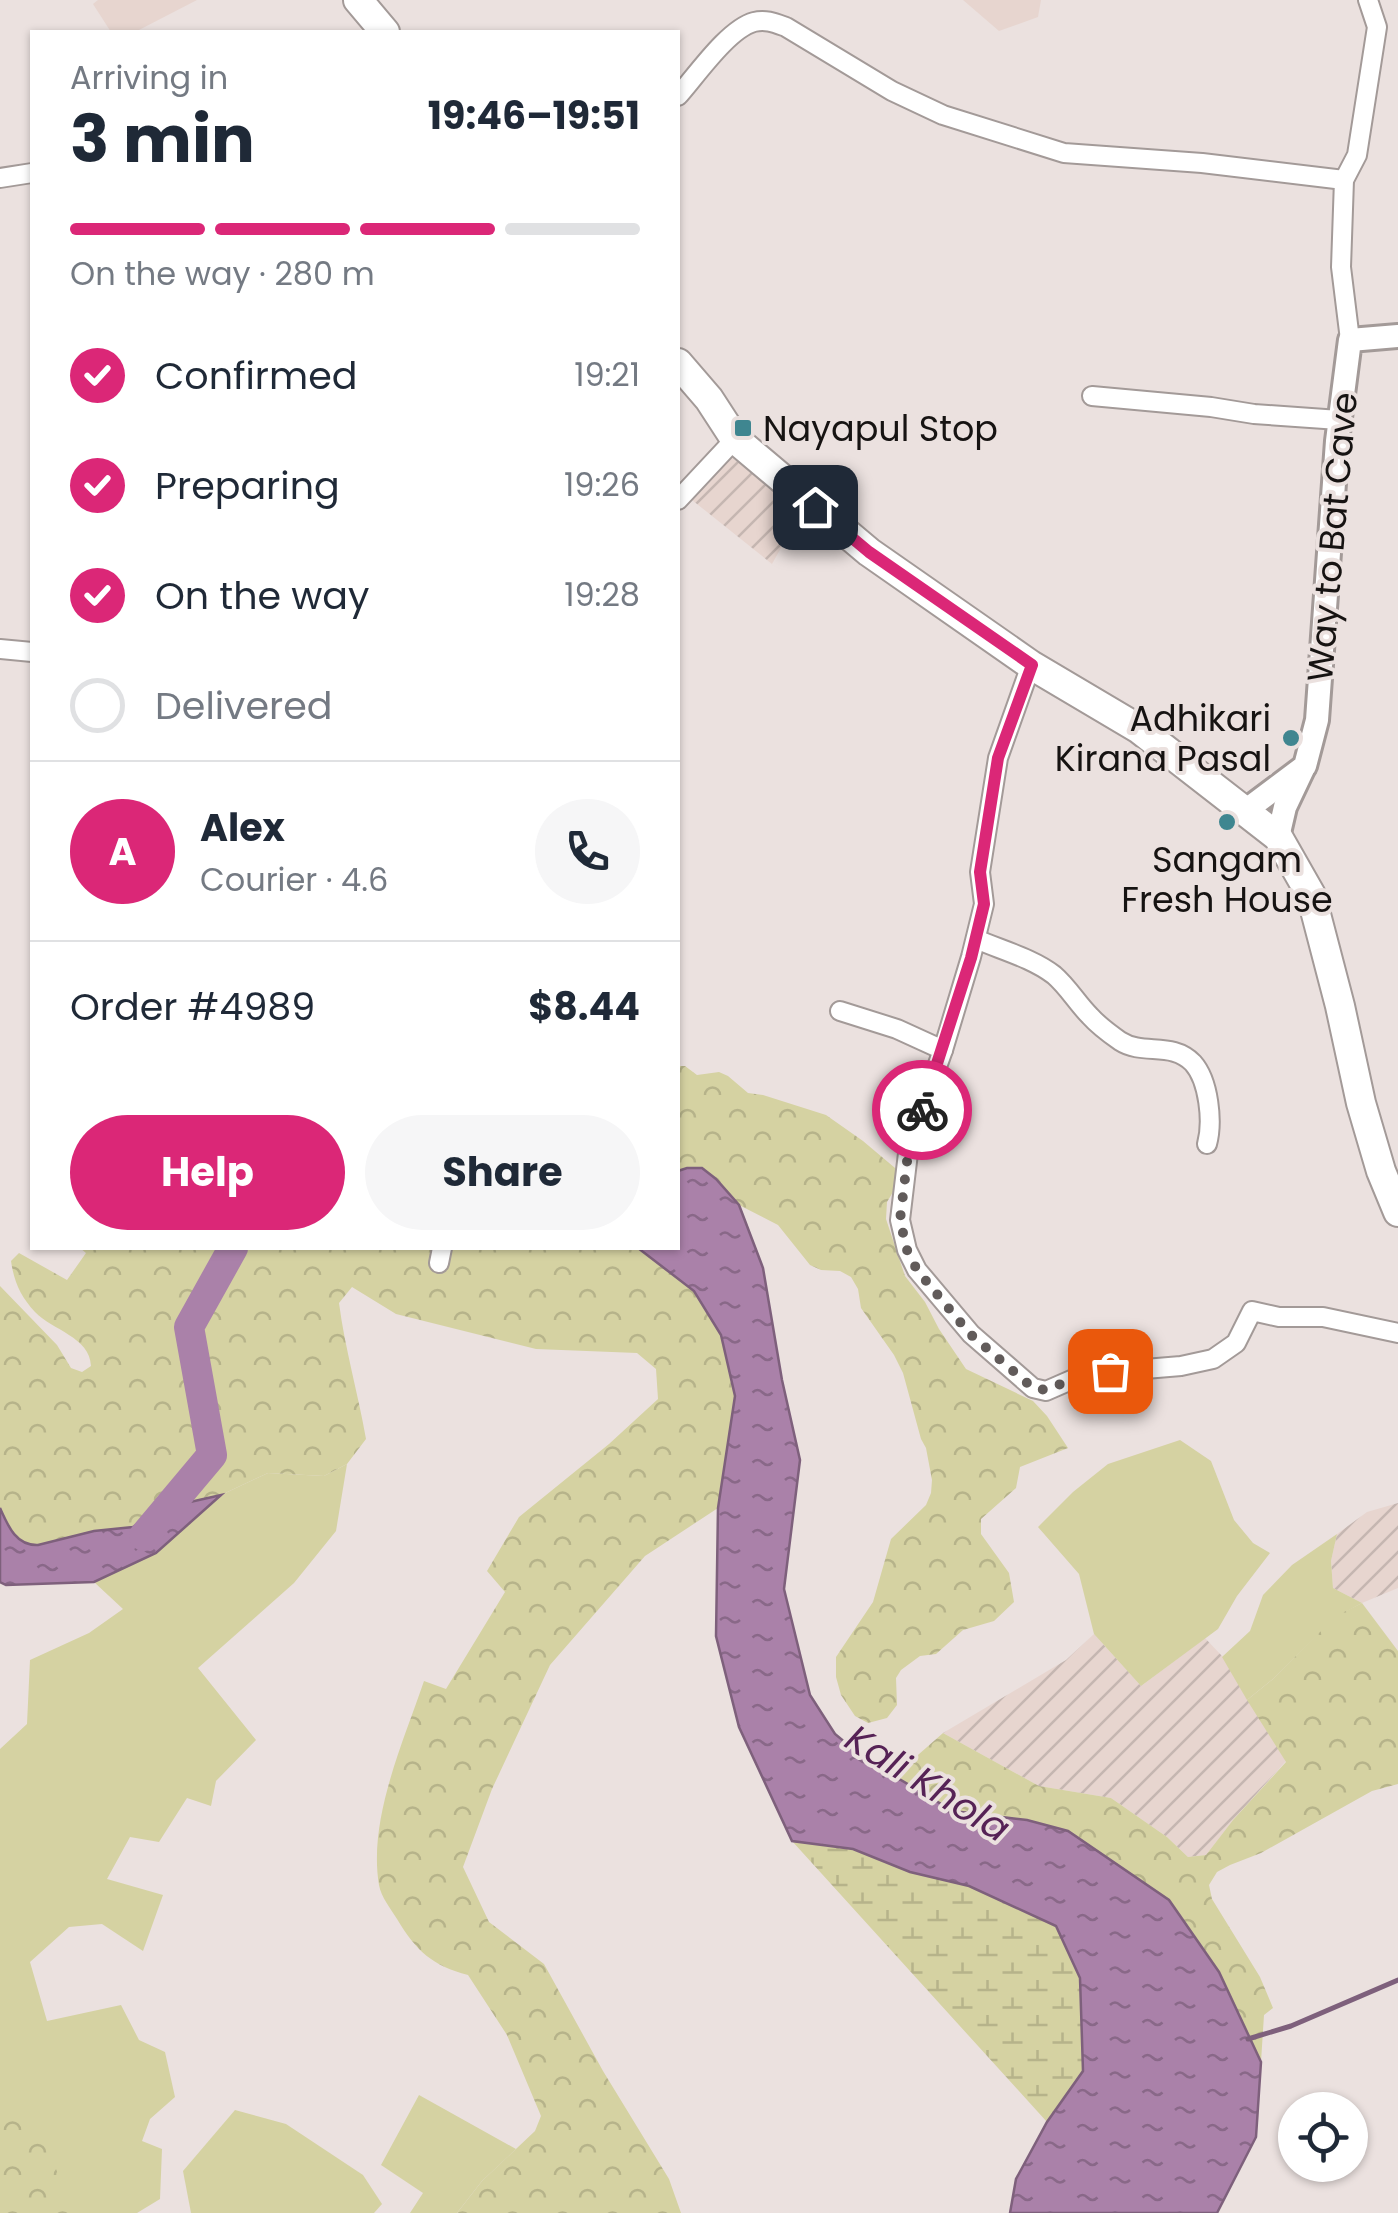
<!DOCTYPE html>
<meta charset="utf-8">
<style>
body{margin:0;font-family:Poppins,sans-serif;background:#f6f6f7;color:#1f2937;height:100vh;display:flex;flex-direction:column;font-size:38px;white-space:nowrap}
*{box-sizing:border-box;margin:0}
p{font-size:32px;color:#747a83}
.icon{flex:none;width:55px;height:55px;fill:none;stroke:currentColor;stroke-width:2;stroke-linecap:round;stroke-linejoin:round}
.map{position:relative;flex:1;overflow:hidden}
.drawer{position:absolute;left:30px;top:30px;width:650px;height:1220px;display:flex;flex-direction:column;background:#fff;border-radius:0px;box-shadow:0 2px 8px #0004}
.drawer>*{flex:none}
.fabs{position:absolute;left:1278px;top:2092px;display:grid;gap:20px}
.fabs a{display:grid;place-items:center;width:90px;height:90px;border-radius:50%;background:#fff;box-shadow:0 2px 8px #0004;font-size:50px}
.pin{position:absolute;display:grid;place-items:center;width:85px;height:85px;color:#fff;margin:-42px;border-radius:20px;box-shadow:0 5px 15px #0006}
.courier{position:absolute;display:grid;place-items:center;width:100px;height:100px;margin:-50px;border:8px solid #db2777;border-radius:50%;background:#fff;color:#222;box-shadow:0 2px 12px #0007}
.headline em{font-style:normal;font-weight:700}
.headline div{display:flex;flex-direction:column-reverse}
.headline{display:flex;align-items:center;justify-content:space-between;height:170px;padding:0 40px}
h1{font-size:65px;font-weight:700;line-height:75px}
.bar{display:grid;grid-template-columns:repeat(4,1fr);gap:15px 10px;align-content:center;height:120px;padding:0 40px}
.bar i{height:12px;border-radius:8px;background:#e0e1e3}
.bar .active{background:#db2777}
.bar p{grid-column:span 4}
.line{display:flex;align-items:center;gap:25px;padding:0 40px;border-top:2px solid #e0e1e3}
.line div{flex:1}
.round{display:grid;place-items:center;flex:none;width:105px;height:105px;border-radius:52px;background:#f6f6f7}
ol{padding:0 40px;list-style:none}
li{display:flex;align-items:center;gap:30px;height:110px}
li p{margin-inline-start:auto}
li .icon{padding:10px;border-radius:50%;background:#db2777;color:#fff;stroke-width:4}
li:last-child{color:#747a83}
li i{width:55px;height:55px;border:5px solid #e0e1e3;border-radius:50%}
.button{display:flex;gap:20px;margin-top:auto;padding:20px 40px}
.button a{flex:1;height:115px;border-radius:60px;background:#db2777;color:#fff;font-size:40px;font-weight:700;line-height:115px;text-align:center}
.button a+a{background:#f6f6f7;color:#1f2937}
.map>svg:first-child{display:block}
.built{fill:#e7d5cf}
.industrial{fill:url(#industrial-furrows)}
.green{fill:#d5d2a2}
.forest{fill:url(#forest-crowns)}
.wetland{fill:url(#wetland-marsh)}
.water{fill:url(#water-ripples);stroke:#7e607c;stroke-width:2.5}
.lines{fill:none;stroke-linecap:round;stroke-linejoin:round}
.stream{stroke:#7e607c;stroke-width:5}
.river{stroke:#aa81a9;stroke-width:30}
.street-casing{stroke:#a39a98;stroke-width:22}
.secondary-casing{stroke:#a39a98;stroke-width:28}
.primary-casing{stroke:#a39a98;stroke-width:32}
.street{stroke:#fff;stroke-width:18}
.secondary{stroke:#fff;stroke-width:22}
.primary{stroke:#fff;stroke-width:28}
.done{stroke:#615b5a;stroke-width:10;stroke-dasharray:0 18}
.route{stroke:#db2777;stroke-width:12}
.poi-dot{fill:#3f8690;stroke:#ebe1df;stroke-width:4}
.labels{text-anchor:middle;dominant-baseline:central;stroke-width:8;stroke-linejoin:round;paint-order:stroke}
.poi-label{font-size:35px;fill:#161312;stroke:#ebe1df;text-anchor:start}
.street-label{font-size:35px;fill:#161312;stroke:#ebe1df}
.water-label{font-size:38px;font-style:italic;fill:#562256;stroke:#ebe1df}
</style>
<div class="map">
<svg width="1398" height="2213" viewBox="0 0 1398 2213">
<defs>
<pattern id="industrial-furrows" width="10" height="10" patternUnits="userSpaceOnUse" patternTransform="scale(2.5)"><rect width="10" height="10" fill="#e7d5cf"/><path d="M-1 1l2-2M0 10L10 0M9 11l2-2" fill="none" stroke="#c5b6b1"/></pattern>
<pattern id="forest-crowns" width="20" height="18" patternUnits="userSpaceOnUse" patternTransform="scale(2.5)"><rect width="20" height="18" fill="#d5d2a2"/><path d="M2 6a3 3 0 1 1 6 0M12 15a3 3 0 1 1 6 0" fill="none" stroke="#b6b38a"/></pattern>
<pattern id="wetland-marsh" width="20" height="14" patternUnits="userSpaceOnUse" patternTransform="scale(2.5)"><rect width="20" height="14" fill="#d5d2a2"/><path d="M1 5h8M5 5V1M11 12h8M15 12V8" fill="none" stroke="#b6b38a"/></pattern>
<pattern id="water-ripples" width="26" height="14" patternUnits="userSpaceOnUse" patternTransform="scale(2.5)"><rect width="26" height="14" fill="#aa81a9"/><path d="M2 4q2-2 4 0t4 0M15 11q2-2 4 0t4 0" fill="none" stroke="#896888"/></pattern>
</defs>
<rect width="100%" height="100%" fill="#ebe1df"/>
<g class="built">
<path d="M98,0H197L135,32H111L93,4Z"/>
<path d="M963,0H1041L1038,17L999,31Z"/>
</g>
<g class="industrial">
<path d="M726,454L750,470L806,516L782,546L772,564L692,500Z"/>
<path d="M1398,1503V1588L1362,1603L1333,1588L1331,1561L1337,1534L1367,1512Z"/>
<path d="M1094,1634L1141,1686L1205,1638L1222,1656L1286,1761L1233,1820L1206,1855L1188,1857L1167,1837L1111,1798L1039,1786L943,1733L1066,1660Z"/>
</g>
<g class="green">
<path d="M1180,1440L1211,1461L1234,1520L1253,1543L1270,1553L1237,1596L1218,1629L1141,1686L1094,1634L1079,1574L1038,1527L1073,1492L1108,1464Z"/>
<path d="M347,1464L336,1531L294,1583L198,1668L256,1740L216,1781L211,1806L187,1798L159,1842L130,1837L107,1879L163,1895L143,1951L102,1924L69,1927L30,1962L47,2021L121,2005L139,2040L165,2052L175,2097L150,2119L142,2141L162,2149L160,2199L137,2213H0V1749L27,1724L30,1660L89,1633L123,1609L94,1582L156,1553L221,1495L268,1473L324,1476Z"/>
<path d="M1337,1534L1331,1561L1333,1588L1362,1603L1336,1617L1273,1679L1247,1700L1222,1657L1250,1631L1263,1595L1292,1565Z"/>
<path d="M419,2095L516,2149L482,2181L457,2213H410L423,2193L381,2165Z"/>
<path d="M235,2110L286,2124L363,2175L382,2204L374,2213H191L183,2171Z"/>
</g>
<g class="forest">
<path d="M678,1066H685L697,1075L719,1072L728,1076L748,1093L763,1095L826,1115L863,1141L901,1173L899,1182L887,1202L886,1219L905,1276L925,1302L939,1329L966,1369L1033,1401L1047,1416L1068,1448L1020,1467L1016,1488L981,1519V1534L1009,1573L1014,1602L994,1621L963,1630L936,1654L920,1656L901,1670L896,1678L897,1705L887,1718L868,1723L855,1716L841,1695L836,1677V1657L873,1602L891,1539L926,1505L931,1493L932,1480L926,1448L921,1439L903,1373L894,1355L861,1308L858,1289L851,1277L840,1271L821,1270L810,1265L778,1225L739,1205L716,1179L687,1168L678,1171Z"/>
<path d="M80,1248H638L694,1291L721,1335L735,1396L718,1508L645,1556L550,1665L492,1789L463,1867L489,1922L544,1964L603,2071L669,2179L681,2213H457L482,2181L535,2131L541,2116L507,2035L468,1975C433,1966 416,1951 397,1919C391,1909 381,1897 379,1885C368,1819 403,1743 424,1681L446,1689L505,1592L487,1571L519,1517L609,1444L658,1399L656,1369L637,1353L536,1349L396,1314L352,1287L339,1303C345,1349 358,1393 366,1439L347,1464L324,1476L268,1473L221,1495L159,1509L133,1527L94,1531L38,1545C16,1546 7,1526 0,1508V1286L57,1345L71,1368L82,1372L91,1366C90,1337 52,1330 35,1312C21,1297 14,1282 11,1261L19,1253L67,1280L86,1253Z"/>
<path d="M1362,1603L1398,1651V1784L1372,1791L1261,1853L1230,1865L1217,1872L1209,1885L1212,1899L1260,1977L1273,2008L1264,2015L1261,2062L1219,1972L1027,1820L953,1811L894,1776L943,1733L1039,1786L1111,1798L1167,1837L1188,1857L1206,1855L1233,1820L1286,1762L1247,1700L1273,1679L1336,1616Z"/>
<path d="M0,2087C38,2103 58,2176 72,2213H0Z"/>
</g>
<path class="wetland" d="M792,1841L854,1849L910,1872L969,1886L1056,1926L1080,1978L1083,2071L1047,2122Z"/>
<g class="water">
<path d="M687,1168H702L716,1179L739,1205L763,1268L782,1380L800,1460L784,1589L810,1695L835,1734L864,1758L953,1811L1027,1820L1068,1831L1169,1900L1219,1972L1261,2062L1256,2137L1217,2213H1010L1016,2179L1047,2122L1083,2071L1080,1978L1056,1926L969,1886L910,1872L853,1849L792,1841L739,1727L716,1636L718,1508L735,1396L721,1335L694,1291L638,1248H678V1171Z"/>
<path d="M221,1495L156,1553L94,1582L6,1585L0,1582V1508C8,1526 16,1546 38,1545L94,1531L133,1527L159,1509Z"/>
</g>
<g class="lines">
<path class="stream" d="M1248,2039L1291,2026L1398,1980"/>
<path class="river" d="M144,1536L212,1455L189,1327L233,1248"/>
<defs>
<g id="street">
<path d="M678,96C696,76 728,29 754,22C766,19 775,23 786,27L892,91L943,115L1064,153L1202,163L1344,180"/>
<path d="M0,178L32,173"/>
<path d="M1350,340L1341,267L1344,180L1357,155L1377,27L1368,0"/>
<path d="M1092,396L1211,407L1254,414L1339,420"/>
<path d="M678,500L735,439"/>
<path d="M0,649L32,652"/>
<path d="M1031,665L998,758L980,872L984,904L971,957L943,1050L909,1145L900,1220L907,1250L917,1270L971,1334L1033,1388L1046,1391L1085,1374L1181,1366L1213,1359L1236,1343L1252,1311L1279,1317H1323L1398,1333"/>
<path d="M976,939C1001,950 1032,958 1054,975C1068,987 1077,1003 1090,1016C1098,1025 1110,1034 1120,1041C1143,1056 1172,1041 1193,1063C1209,1081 1213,1122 1207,1144"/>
<path d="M840,1011L897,1029L943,1050"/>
<path d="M439,1263L442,1248"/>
</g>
<g id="secondary">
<path d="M1245,811L1305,766L1317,720L1337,441L1350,340L1398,336"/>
<path d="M1278,837L1285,807L1303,769"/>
</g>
<g id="primary">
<path d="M358,0L385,32"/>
<path d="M678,363L709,399L735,439L869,552L1031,665L1139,729L1278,837L1311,895L1340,1006L1361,1103L1381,1171L1398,1212"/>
</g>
</defs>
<use href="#street" class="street-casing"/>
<use href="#secondary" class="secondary-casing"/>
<use href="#primary" class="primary-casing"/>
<use href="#street" class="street"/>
<use href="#secondary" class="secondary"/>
<use href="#primary" class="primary"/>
</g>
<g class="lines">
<path class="done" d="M922,1110L909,1145L900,1220L907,1250L917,1270L970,1334L1033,1388L1046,1390L1085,1374L1110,1371"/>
<path class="route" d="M815,507L869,552L1032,665L998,758L980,872L984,904L971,958L922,1110"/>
</g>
<g class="poi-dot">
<rect x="733" y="418" width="20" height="20" rx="5"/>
<circle cx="1291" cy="738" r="10"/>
<circle cx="1227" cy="822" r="10"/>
</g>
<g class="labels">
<g class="poi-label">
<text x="763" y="428">Nayapul Stop</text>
<text x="1271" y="718" text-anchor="end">Adhikari<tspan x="1271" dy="40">Kirana Pasal</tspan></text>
<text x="1227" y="859" text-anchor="middle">Sangam<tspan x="1227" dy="40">Fresh House</tspan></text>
</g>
<g class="street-label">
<text transform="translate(1332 537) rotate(-85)">Way to Bat Cave</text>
</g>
<g class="water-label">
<text transform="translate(928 1783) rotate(32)">Kali Khola</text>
</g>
</g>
</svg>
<div class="fabs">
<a><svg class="icon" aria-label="locate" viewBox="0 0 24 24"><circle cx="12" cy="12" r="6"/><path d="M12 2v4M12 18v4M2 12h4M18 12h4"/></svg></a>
</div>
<div class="pin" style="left:1110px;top:1371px;background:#ea580c"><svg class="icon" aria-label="bag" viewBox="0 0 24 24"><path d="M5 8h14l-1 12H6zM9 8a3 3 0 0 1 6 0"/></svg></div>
<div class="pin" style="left:815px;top:507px;background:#1f2937"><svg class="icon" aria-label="home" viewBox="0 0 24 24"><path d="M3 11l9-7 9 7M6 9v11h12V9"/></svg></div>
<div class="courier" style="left:922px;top:1110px"><svg class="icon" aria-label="bike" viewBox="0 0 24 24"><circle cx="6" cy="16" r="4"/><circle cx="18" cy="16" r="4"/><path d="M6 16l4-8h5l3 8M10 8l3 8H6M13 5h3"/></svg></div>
<section class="drawer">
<div class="headline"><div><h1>3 min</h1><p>Arriving in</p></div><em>19:46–19:51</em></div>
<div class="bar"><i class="active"></i><i class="active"></i><i class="active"></i><i></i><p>On the way · 280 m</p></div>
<ol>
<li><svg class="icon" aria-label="check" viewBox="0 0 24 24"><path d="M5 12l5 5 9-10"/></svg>Confirmed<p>19:21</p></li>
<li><svg class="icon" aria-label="check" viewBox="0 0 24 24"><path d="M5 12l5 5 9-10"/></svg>Preparing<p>19:26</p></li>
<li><svg class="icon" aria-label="check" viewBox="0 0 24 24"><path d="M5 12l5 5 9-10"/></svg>On the way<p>19:28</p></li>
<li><i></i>Delivered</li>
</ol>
<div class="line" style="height:180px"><b class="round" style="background:#db2777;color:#fff">A</b><div><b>Alex</b><p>Courier · 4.6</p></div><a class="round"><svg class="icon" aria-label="phone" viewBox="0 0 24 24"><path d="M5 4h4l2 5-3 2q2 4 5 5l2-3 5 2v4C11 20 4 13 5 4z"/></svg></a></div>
<div class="line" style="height:130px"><div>Order #4989</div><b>$8.44</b></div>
<div class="button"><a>Help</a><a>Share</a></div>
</section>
</div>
